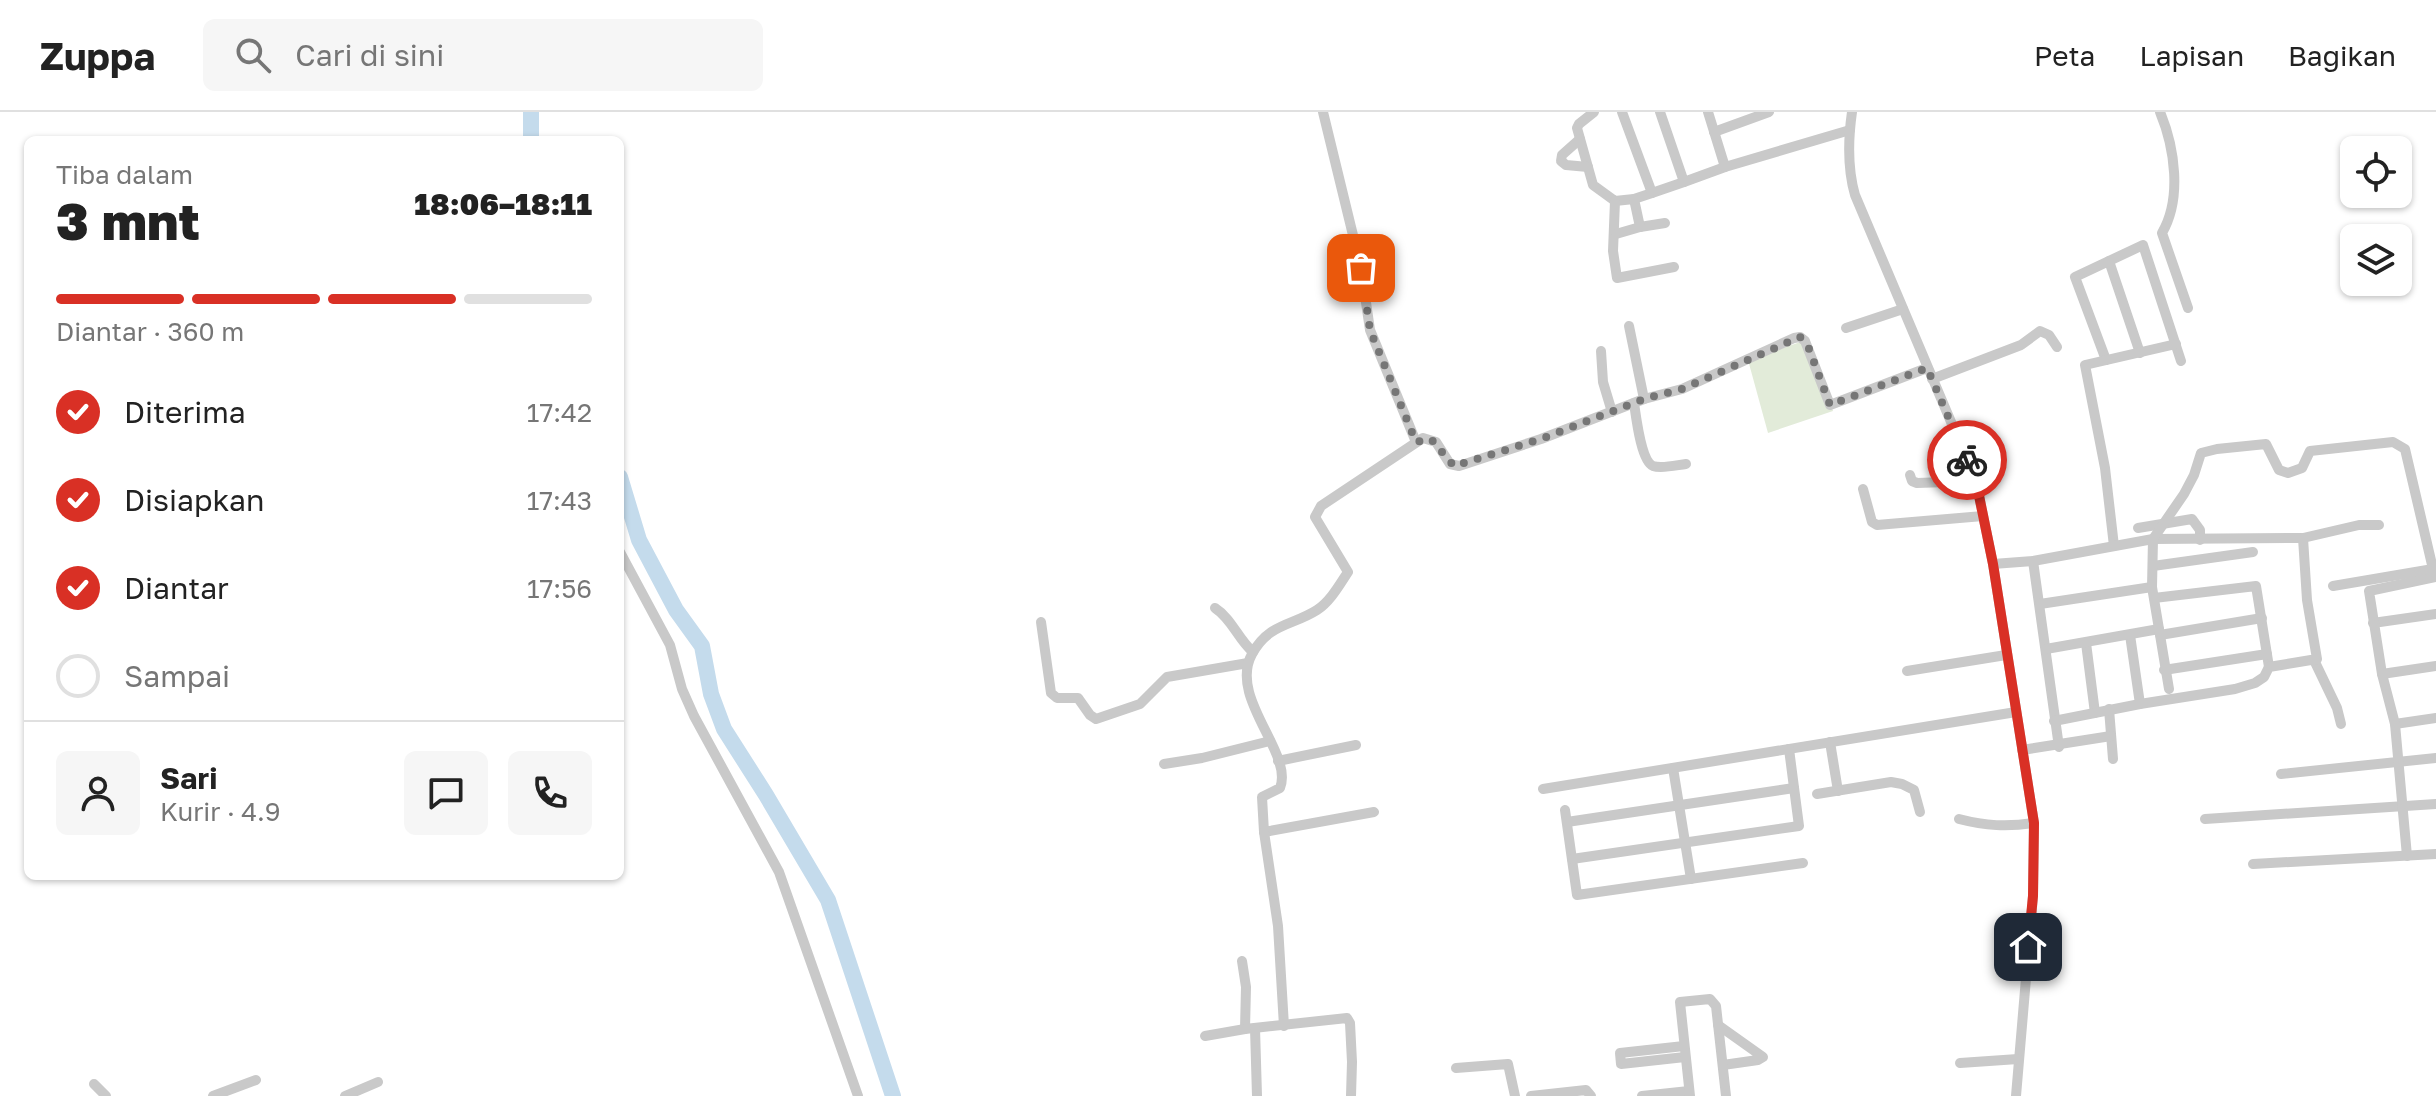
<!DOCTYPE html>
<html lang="id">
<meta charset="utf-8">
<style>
body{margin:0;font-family:"Golos Text",sans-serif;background:#f6f6f6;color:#222;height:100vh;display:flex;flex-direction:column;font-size:30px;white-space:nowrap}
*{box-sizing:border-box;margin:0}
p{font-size:26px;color:#767676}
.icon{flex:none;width:44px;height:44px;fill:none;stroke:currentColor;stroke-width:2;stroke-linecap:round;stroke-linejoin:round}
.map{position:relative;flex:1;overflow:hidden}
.details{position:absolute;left:24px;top:24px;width:600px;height:744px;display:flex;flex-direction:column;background:#fff;border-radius:12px;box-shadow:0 2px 6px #0004}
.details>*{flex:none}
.tools{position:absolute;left:2340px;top:24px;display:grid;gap:16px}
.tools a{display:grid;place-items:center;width:72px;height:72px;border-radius:12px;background:#fff;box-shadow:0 2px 6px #0004;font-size:40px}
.pin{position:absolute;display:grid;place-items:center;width:68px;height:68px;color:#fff;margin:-34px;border-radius:16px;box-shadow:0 4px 12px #0006}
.courier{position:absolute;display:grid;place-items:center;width:80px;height:80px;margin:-40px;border:6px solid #d93025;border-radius:50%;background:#fff;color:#222;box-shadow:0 2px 10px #0007}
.summary em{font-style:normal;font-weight:800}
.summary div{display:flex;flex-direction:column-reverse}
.summary{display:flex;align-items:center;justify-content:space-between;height:136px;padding:0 32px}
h1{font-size:52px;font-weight:800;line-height:60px}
.bar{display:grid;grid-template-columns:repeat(4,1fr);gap:12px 8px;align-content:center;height:96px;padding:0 32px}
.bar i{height:10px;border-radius:6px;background:#e0e0e0}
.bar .selected{background:#d93025}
.bar p{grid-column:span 4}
.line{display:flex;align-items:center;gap:20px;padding:0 32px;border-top:2px solid #e0e0e0}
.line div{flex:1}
.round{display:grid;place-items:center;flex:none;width:84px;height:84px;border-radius:12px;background:#f6f6f6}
ol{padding:0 32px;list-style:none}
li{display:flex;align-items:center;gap:24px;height:88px}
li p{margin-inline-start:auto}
li .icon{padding:8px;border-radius:50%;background:#d93025;color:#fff;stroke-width:4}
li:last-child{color:#767676}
li i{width:44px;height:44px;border:4px solid #e0e0e0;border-radius:50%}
header{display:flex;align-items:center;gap:48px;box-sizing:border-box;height:112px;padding:0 40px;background:#fff;border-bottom:2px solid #e0e0e0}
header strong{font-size:38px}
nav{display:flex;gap:44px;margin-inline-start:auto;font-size:28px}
.search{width:560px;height:72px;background:#f6f6f6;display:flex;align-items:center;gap:20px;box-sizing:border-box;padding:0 28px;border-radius:12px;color:#767676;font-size:30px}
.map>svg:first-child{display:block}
.green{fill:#e2ebd9}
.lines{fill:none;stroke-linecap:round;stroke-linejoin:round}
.river{stroke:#c4dbec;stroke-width:16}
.minor{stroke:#c9c9c9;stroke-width:10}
.done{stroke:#767676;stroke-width:8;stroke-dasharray:0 14.4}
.route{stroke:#d93025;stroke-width:10}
</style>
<header>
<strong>Zuppa</strong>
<div class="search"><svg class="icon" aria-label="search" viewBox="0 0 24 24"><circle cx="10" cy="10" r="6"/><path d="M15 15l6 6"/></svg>Cari di sini</div>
<nav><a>Peta</a><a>Lapisan</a><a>Bagikan</a></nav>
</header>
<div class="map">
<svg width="2436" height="984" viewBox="0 0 2436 984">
<rect width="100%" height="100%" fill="#fff"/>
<path class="green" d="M1809,227L1833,299L1768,321L1748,248Z"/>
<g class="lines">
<g class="river">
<path d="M531,28V0"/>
<path d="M620,365L639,428L676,498L702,534L711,582L724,617L766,683L828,788L893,984"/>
</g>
<g class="minor">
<path d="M1323,0L1361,156L1370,218L1416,330"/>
<path d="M1594,0L1579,12L1577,16L1593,73L1615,89L1634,87L1652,81"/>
<path d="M1622,0L1652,81L1684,70"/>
<path d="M1660,0L1684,70L1725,55"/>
<path d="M1708,0L1725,55L1850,18"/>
<path d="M1852,0C1848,28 1847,55 1855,83L1976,369L1993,452L2034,711L2033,784L2016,984"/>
<path d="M2160,0C2175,36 2182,87 2162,121L2188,196"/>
<path d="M1714,20L1769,0"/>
<path d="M1580,27L1562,43L1561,49L1566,53L1588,55"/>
<path d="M1615,89L1613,139L1617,166L1674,155"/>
<path d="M1640,115L1665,111"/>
<path d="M1616,122L1640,115L1634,87"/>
<path d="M2109,149L2140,241"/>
<path d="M1629,214L1644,287"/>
<path d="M1846,216L1903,197"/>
<path d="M1601,239L1603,270L1612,300"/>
<path d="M2106,248L2075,165L2143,133L2181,249"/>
<path d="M1932,267L2021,233L2040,219L2049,223L2057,235"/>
<path d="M1634,291C1636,304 1641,349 1653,354C1662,357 1677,353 1686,352"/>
<path d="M1910,363L1912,369L1917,371L1976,369"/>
<path d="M1863,377L1872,410L1877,413L1983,404"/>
<path d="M2138,416L2192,407L2200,418V428"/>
<path d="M2114,434L2105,356L2085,253L2176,232"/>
<path d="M620,440L670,533L682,577L694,604L779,760L858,984"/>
<path d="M2033,449L2059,635"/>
<path d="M1993,452L2033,449L2153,427L2303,426L2359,413H2379"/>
<path d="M2153,454L2253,440"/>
<path d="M2154,486L2256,474L2269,555"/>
<path d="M2040,492L2152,475"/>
<path d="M1215,496C1232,507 1238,527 1253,540"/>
<path d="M1041,510L1051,581L1057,586H1078L1090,603L1096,607L1140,592L1167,565L1248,551"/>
<path d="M2373,511L2436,502"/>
<path d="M2130,523L2140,592"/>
<path d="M2160,523L2262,506"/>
<path d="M2086,531L2095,601"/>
<path d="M2046,537L2159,517"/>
<path d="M2314,548L2337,596L2341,612"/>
<path d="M2164,558L2267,542"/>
<path d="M1907,559L2006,543"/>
<path d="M2382,562L2436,554"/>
<path d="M2169,577L2152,475L2153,427L2184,382L2194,363L2201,341L2217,337L2266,332L2279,358L2288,361L2302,356L2310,339L2393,330L2405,337L2433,457L2333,474"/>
<path d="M2109,597L2113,647"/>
<path d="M2054,609L2140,592L2235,577L2255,571L2264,565L2269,555L2317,547L2307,488L2303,426"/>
<path d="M2395,612L2436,606"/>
<path d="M1830,630L1838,679"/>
<path d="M2022,638L2111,624"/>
<path d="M1278,649L1356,633"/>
<path d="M1164,652L1202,646L1270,629"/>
<path d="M1673,656L1691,767"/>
<path d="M2281,662L2436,646"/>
<path d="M1543,677L2016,600"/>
<path d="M1817,682L1891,670L1902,672L1914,678L1920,700"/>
<path d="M1565,698L1577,783L1803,751"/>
<path d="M1374,700L1264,720L1262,685L1280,676C1294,641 1228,586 1252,542C1269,511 1292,514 1317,498C1330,490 1340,472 1348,460L1315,405L1321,394L1423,326L1436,330L1450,352L1459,354L1541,327L1644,287L1682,277L1794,226L1800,225L1805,229L1830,293L1927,256"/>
<path d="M1959,707C1986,714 2007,715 2034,711"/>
<path d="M2205,707L2436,692"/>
<path d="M1567,710L1794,676"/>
<path d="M1264,720L1278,814L1284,914"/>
<path d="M2407,744L2395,612L2382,562L2369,479L2436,465"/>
<path d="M1572,747L1799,714L1789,637"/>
<path d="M2253,752L2436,742"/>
<path d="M1242,849L1246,875L1245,917L1347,906L1350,911L1352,950L1351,984"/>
<path d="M1718,913L1763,945L1758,948L1723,953"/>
<path d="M1255,916L1257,984"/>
<path d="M1205,924L1245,917"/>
<path d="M1684,934L1620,941L1621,952L1685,945"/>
<path d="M1960,951L2018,947"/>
<path d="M1456,956L1508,952L1515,984"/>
<path d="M94,972L106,984"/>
<path d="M213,984L256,968"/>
<path d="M345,984L378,970"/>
<path d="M1531,984L1586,978L1591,984"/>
<path d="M1642,984L1689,979"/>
<path d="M1690,984L1680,890L1710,887L1716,894L1726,984"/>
</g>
</g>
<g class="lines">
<path class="done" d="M1361,156L1370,218L1416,330L1431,327L1454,354L1541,327L1644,287L1682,277L1800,225L1808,234L1830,293L1927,256L1967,348"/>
<path class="route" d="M1967,348L1976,369L1993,452L2034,711L2033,784L2028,835"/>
</g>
</svg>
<div class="tools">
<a><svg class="icon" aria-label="locate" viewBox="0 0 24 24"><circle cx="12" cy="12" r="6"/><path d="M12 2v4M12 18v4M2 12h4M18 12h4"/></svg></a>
<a><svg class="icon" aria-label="layers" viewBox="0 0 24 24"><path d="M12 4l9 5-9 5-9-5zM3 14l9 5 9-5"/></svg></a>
</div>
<div class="pin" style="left:1361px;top:156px;background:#ea580c"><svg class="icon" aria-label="bag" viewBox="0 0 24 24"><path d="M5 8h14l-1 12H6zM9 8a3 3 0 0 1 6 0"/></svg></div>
<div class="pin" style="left:2028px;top:835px;background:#1f2937"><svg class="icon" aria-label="home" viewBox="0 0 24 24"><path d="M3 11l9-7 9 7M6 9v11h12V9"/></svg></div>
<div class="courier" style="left:1967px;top:348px"><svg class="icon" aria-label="bike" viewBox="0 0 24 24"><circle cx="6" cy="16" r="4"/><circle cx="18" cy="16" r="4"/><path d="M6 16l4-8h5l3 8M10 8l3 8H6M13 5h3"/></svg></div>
<section class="details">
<div class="summary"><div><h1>3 mnt</h1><p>Tiba dalam</p></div><em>18:06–18:11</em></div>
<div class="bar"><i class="selected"></i><i class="selected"></i><i class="selected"></i><i></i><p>Diantar · 360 m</p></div>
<ol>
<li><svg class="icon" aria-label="check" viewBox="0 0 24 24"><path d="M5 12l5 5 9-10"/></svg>Diterima<p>17:42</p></li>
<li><svg class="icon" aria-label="check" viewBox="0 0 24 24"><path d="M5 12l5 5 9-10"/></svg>Disiapkan<p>17:43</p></li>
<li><svg class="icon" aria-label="check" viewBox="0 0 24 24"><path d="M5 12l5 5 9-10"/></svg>Diantar<p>17:56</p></li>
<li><i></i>Sampai</li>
</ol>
<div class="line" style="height:144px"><a class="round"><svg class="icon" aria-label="person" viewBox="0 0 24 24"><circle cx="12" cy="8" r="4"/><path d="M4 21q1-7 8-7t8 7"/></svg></a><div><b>Sari</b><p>Kurir · 4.9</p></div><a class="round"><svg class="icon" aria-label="chat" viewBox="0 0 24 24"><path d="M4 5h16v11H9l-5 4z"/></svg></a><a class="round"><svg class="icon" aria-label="phone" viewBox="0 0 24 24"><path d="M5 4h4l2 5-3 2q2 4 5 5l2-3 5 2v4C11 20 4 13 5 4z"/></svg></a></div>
</section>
</div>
